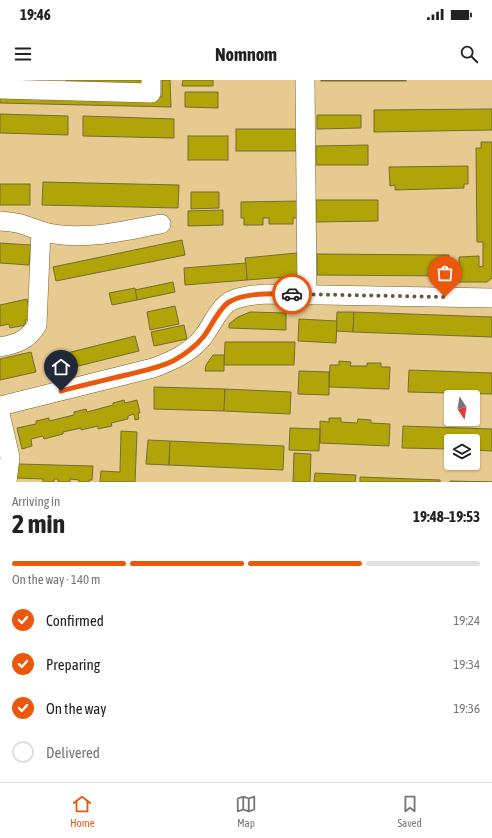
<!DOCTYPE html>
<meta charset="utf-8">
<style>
body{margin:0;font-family:"Asap Condensed",sans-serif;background:#f6f6f6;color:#222;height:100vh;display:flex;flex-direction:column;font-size:15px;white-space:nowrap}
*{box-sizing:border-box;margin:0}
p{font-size:13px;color:#767676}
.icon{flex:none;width:22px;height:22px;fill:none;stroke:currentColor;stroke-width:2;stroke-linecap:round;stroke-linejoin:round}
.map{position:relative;height:402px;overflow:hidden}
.drawer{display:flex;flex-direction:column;background:#fff;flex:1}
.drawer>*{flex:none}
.needle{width:26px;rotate:168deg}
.fabs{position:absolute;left:444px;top:310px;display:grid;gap:8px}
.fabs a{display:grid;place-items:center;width:36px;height:36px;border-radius:4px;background:#fff;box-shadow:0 1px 3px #0004;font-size:20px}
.pin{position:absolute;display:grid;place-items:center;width:34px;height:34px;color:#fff;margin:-41px -17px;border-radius:50% 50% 50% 0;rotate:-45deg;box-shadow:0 0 4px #0007}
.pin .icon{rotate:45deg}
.courier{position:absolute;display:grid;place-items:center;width:40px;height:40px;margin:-20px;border:3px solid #ea580c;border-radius:50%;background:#fff;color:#222;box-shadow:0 1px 5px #0007}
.head em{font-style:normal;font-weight:700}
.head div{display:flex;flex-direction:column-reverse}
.head{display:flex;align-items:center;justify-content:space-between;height:68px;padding:0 12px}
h1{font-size:26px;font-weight:700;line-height:30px}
.bar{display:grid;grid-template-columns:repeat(4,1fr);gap:6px 4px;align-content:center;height:48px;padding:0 12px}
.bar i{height:5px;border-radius:3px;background:#e0e0e0}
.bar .active{background:#ea580c}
.bar p{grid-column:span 4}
ol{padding:0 12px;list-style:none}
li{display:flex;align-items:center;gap:12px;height:44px}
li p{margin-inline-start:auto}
li .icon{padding:4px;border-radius:50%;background:#ea580c;color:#fff;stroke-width:4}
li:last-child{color:#767676}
li i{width:22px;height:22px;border:2px solid #e0e0e0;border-radius:50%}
.status{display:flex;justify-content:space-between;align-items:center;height:28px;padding:0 20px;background:#fff;direction:ltr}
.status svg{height:11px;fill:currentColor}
header{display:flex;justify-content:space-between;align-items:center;height:52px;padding:0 12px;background:#fff;font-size:18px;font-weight:700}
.tab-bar{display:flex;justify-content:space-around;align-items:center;height:56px;border-top:1px solid #e0e0e0;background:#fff;font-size:11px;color:#767676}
.tab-bar a{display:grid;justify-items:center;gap:2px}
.tab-bar .active{color:#ea580c}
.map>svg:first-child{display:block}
.building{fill:#b1a408;stroke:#736d31}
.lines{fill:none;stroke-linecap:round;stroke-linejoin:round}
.minor-casing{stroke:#7e642c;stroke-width:20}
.minor{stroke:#fff;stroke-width:19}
.done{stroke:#685634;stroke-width:4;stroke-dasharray:0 7.2}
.route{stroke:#ea580c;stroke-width:5}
</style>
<div class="status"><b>19:46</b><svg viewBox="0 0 49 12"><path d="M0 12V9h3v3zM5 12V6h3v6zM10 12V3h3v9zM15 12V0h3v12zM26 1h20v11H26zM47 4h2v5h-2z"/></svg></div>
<header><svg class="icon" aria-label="menu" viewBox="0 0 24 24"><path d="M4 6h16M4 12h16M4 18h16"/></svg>Nomnom<svg class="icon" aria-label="search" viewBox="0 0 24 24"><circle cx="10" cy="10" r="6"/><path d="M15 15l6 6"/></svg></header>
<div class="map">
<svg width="492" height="402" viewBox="0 0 492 402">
<rect width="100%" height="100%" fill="#e7ca90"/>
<g class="building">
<path d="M66,0H146V11L66,8Z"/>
<path d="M162,0H170L171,27L0,23V12L162,17Z"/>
<path d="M183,0H213V6H182Z"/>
<rect x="321" y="0" width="85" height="1"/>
<path d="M185,12H218V28L185,27Z"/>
<path d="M492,29V50L374,52V30Z"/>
<path d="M0,34L68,36V55L0,53Z"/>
<path d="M317,35H361V48L317,49Z"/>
<path d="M83,36L174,39V58L83,56Z"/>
<rect x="236" y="49" width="65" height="22"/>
<rect x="188" y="56" width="40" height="24"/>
<path d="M481,62H492V198L487,202H456L455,187H459V177L479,176V187L483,186V162H477L476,68H481Z"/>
<path d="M368,65V85H316V66Z"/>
<path d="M468,86V104H464V108L395,110V105L390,106L389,87Z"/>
<path d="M43,102L179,105L178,128L42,125Z"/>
<rect x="0" y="104" width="30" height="21"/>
<path d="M191,112H219V128L191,129Z"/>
<path d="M316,120H378V141L316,142Z"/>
<path d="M300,121V138H293V144H269V138H263V145H244V138H241V122Z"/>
<path d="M223,130V145L188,146V131Z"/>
<path d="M182,160L185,175L56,201L53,187Z"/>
<path d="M0,163L31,165L29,185L0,183Z"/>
<path d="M297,173L299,196L247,200L245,178Z"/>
<path d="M317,174L449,175V196L317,195Z"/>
<path d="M246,183L247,200L185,205L184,188Z"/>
<path d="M173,202L175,212L137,220L135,210Z"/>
<path d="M135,208L137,220L112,225L109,213Z"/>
<path d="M27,219L31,239L25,240L26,245L10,248L9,244L0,246V225Z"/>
<path d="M175,226L179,244L150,250L147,232Z"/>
<path d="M250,232L286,233V250L229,248V244L238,237Z"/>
<path d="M337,232H354L353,252L336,251Z"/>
<path d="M354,232L492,237V257L353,252Z"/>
<path d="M299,239L337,241L336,263L298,261Z"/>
<path d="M184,245L187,259L154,266L151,252Z"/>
<path d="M135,256L139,271L50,293L47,278Z"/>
<path d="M225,262H295L294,285H224Z"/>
<path d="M31,272L36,292L0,300V279Z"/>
<path d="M213,275H224V291H205L206,285Z"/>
<path d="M339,281L351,282L350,286H367V283H381V287H390L389,309L329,307L330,285H339Z"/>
<path d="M409,290L492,293V314L408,312Z"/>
<path d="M299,291L329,292V315L298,314Z"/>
<path d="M154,307L225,309L224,331L154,329Z"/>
<path d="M225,309L291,312L290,334L224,331Z"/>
<path d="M124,320L125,323L137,320L140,333H138L139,339L135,340L134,334L128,336V339L111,343L112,346L98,349V346L81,350V348L63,352V354L44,359L43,356L31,359L32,366L22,369L17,348L36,344V341L49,338V341L74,335V332L86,329L87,332L113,325V323Z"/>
<path d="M329,338H341V342L357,343L358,339L371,340V343L390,344L389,366L320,363V341L329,342Z"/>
<path d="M403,346L492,349V371L473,370V361H451V369L402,368Z"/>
<path d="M290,348L320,349L319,371L289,370Z"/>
<path d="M121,351L137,352L135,402H100L101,391L120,392Z"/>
<path d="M148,360L170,361L169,385L146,384Z"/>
<path d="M170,361L284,366L283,390L169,385Z"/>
<path d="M294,373L311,374L310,402H293Z"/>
<path d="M18,384L93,386L92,400H89V402H79V400L70,399V402H58V399H54V402H43V399L17,398Z"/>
<path d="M315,393L356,395L355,402H314Z"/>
<path d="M360,397L440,400V402H360Z"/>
<path d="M450,401L492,402H450Z"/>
</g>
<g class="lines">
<defs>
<g id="minor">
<path d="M305,0L307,214"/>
<path d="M0,9L151,13V0"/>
<path d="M0,141C8,142 17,142 24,145C34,148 43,153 54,154C89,160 127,150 161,144"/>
<path d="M0,267C17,264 28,260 37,245L41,151"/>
<path d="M0,326L153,288C172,281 190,273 203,257C211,247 218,229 229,222C239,216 254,215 265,214L492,218"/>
<path d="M0,334L10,377L7,402"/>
</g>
</defs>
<use href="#minor" class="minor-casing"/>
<use href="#minor" class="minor"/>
</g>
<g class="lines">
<path class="done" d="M292,214L445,217"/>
<path class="route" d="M61,311C83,305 105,300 126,295C142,291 159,288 173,281C184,275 196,266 204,256C211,247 219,228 229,222C246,212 273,214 292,214"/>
</g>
</svg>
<div class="fabs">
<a><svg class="needle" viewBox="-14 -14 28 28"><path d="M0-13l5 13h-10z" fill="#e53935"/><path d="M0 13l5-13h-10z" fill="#767676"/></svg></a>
<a><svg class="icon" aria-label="layers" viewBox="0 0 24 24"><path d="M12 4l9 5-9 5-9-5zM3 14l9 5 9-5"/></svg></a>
</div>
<div class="pin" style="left:445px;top:217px;background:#ea580c"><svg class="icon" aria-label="bag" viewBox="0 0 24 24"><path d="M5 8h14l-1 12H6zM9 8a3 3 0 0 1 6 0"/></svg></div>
<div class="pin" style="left:61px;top:311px;background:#1f2937"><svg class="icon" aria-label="home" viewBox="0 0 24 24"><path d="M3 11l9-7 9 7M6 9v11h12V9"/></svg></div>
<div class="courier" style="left:292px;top:214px"><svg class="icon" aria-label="car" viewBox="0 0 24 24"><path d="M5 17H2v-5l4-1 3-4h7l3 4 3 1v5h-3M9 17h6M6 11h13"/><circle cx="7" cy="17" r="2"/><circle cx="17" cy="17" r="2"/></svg></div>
</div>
<section class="drawer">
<div class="head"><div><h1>2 min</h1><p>Arriving in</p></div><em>19:48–19:53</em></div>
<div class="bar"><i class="active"></i><i class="active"></i><i class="active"></i><i></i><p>On the way · 140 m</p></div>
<ol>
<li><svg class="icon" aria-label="check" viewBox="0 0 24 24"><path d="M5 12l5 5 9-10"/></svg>Confirmed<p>19:24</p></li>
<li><svg class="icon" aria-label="check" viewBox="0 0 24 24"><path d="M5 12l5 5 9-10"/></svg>Preparing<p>19:34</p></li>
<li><svg class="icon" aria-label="check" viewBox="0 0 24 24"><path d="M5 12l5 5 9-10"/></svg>On the way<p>19:36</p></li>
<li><i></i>Delivered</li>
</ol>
</section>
<nav class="tab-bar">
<a class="active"><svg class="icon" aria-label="home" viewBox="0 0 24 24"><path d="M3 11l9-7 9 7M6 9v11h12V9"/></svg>Home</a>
<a><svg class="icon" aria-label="map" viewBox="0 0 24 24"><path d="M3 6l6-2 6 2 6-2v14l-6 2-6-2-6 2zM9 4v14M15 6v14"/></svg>Map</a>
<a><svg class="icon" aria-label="saved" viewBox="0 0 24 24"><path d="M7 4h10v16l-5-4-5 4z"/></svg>Saved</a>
</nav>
